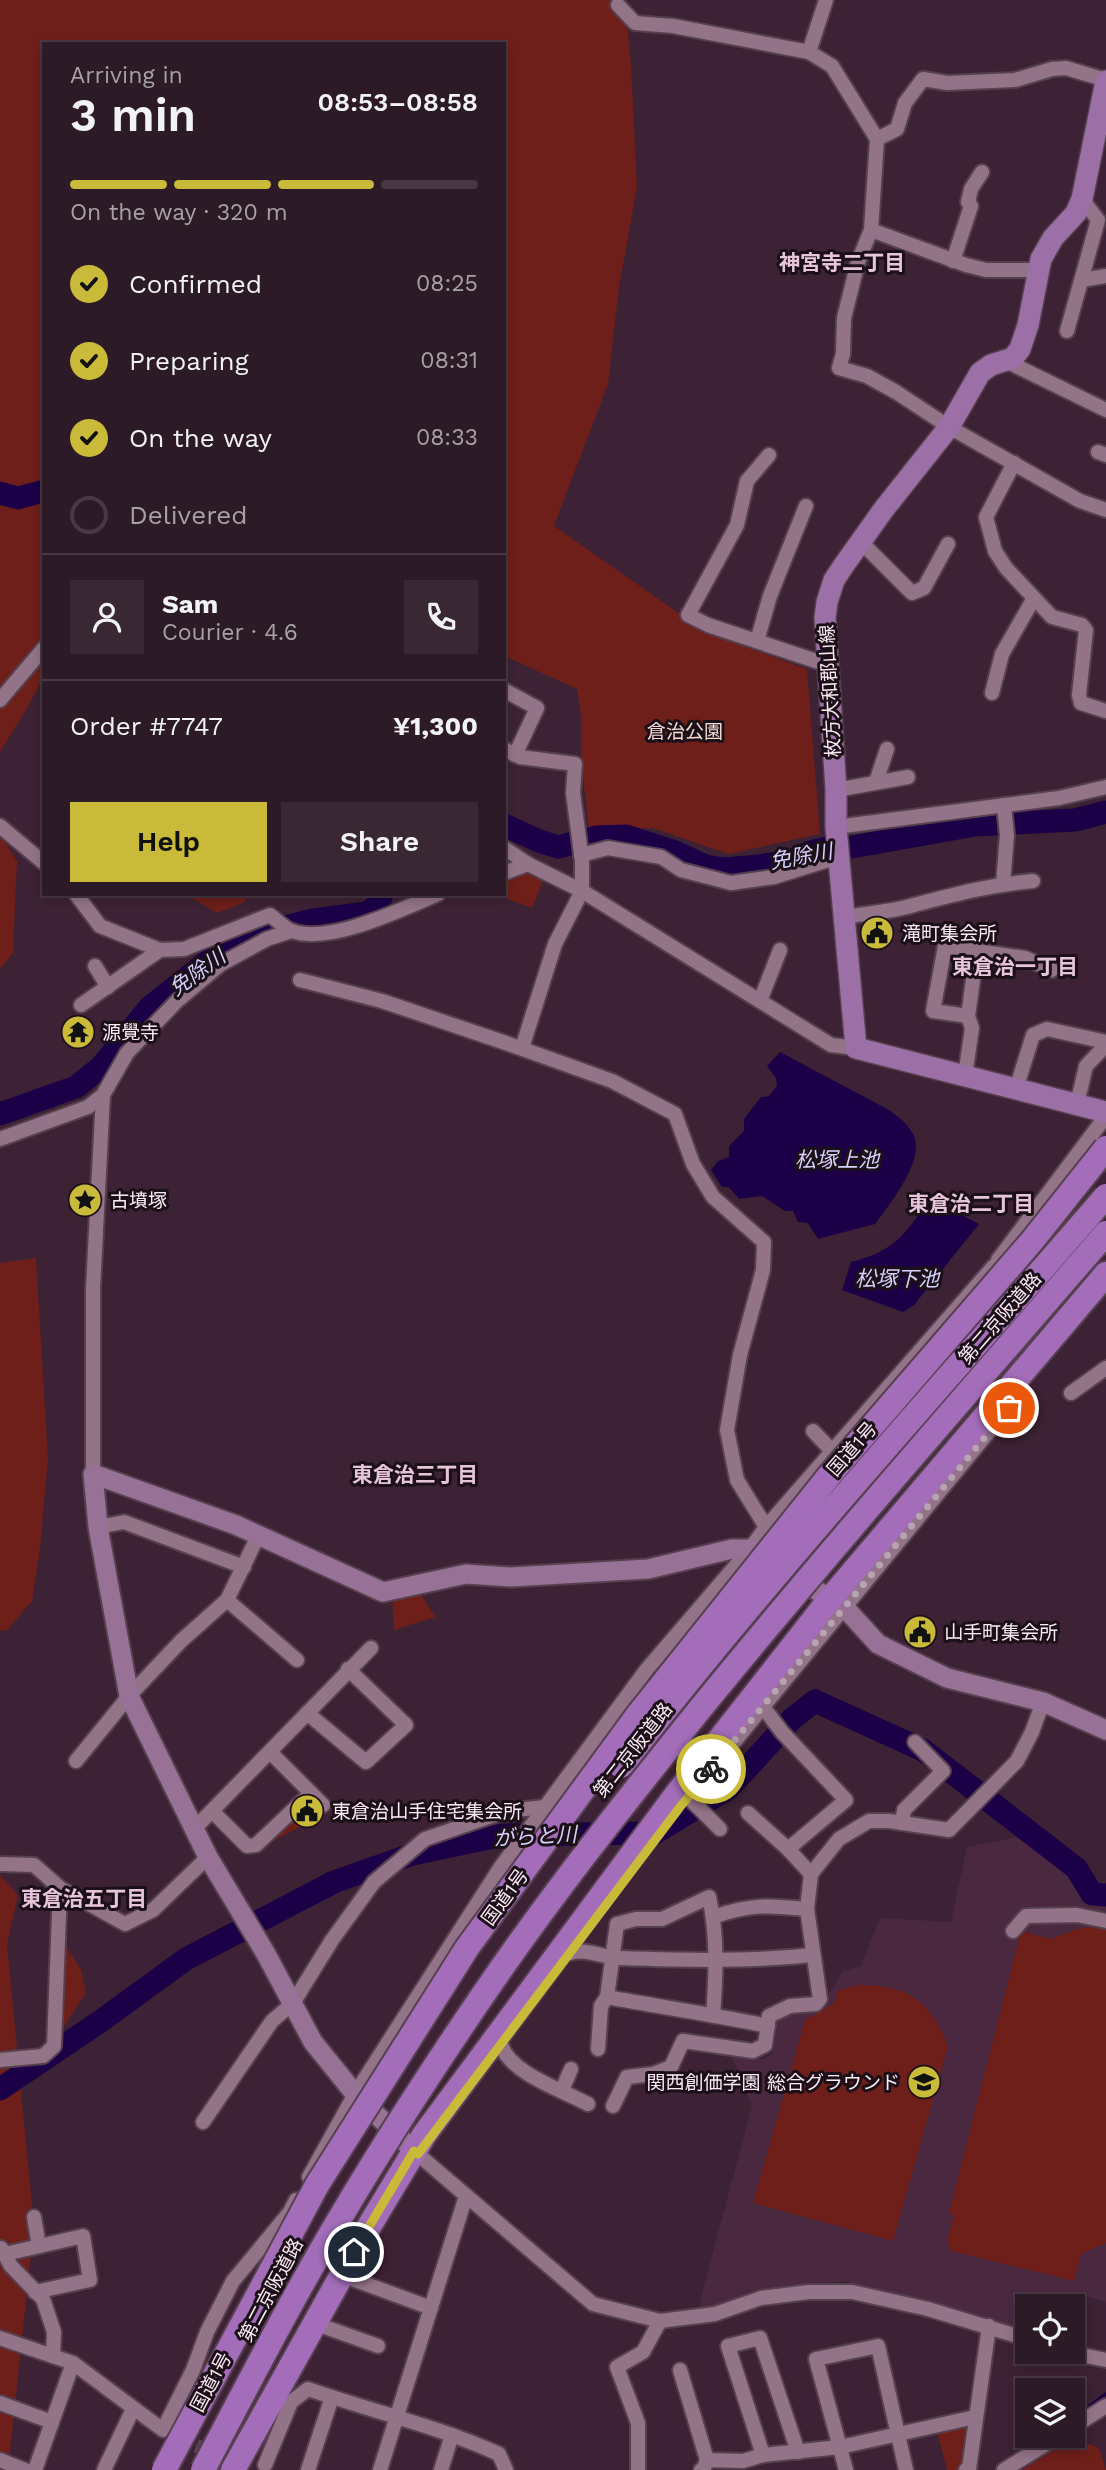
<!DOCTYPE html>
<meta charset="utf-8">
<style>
body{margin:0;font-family:"Work Sans","Noto Sans JP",sans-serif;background:#392733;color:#f1f3f6;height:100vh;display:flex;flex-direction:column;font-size:26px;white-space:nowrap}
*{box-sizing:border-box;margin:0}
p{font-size:23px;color:#a7a1a7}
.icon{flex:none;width:38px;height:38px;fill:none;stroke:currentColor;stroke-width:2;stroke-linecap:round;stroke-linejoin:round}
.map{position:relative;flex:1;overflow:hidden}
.details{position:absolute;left:42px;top:42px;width:464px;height:854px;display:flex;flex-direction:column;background:#2d1a27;border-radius:0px;box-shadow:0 4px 10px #0003,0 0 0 2px #483844}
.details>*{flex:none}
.buttons{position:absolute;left:1015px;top:2294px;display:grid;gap:14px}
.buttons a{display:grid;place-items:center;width:70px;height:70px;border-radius:0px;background:#2d1a27;box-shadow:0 4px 10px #0003,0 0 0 2px #483844;font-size:35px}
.pin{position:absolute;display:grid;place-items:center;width:60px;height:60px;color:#fff;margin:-30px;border:4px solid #fff;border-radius:50%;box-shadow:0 2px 7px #0007}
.courier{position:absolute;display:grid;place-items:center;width:70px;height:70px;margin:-35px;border:5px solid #caba39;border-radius:50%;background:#fff;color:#222;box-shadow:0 2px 9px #0007}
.overview em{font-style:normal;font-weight:600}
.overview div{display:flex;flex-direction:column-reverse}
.overview{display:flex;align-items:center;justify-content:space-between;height:119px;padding:0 28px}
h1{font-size:46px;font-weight:600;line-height:52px}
.bar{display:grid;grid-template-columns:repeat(4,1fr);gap:10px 7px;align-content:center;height:84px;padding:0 28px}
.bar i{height:9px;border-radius:5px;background:#483844}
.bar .current{background:#caba39}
.bar p{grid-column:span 4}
.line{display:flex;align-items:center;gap:18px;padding:0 28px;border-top:2px solid #483844}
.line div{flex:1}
.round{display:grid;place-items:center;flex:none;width:74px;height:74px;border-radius:0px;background:#392733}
ol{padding:0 28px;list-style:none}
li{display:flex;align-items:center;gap:21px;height:77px}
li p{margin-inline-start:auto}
li .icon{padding:7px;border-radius:50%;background:#caba39;color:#111;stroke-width:4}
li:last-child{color:#a7a1a7}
li i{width:38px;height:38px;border:4px solid #483844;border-radius:50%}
.action{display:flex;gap:14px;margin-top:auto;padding:14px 28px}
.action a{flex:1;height:80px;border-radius:0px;background:#caba39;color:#111;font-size:28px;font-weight:600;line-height:80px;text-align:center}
.action a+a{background:#392733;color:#f1f3f6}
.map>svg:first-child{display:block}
.built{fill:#4a2940}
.green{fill:#6e1f19}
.water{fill:#1b0047}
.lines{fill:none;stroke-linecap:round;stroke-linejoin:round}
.stream{stroke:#1b0047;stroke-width:3.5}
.river{stroke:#1b0047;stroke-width:23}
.street-tunnel{stroke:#594051;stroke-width:14;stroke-dasharray:14 7;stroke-linecap:butt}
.street-casing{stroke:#56404f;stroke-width:18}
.secondary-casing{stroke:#56404f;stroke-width:23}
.primary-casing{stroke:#56404f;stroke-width:24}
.highway-casing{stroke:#56404f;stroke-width:28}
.street{stroke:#927387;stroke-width:14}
.secondary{stroke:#977196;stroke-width:19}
.primary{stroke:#9c6fa6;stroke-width:21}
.highway{stroke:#a36dba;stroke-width:24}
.highway-bridge-casing{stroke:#56404f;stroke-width:28;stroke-linecap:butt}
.highway-bridge{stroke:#a36dba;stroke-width:24}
.done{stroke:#b8a3b1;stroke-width:7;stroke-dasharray:0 12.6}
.route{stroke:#caba39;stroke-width:9}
.labels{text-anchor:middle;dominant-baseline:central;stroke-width:6;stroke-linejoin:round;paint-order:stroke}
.street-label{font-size:19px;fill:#fbe9f5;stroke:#1c1018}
.park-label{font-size:19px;fill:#f4d9d5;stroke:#1c1018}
.poi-label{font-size:19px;fill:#fbe9f5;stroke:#1c1018;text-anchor:start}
.neighbourhood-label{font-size:21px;font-weight:bold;fill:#e6c4da;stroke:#1c1018}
.water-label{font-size:21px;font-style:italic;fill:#d5d0fc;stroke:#1c1018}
</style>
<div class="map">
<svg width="1106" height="2470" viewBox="0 0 1106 2470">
<rect width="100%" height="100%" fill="#3c2234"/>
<path class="built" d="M1018,1837L1073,1872L1088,1900L1106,1904V2302L1086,2296L1073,2337V2306H1027V2330L844,2281L751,2291L712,2308L699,2305L752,2106L732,2057L764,2059L773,2053L778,2020L789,2013L824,2002L843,1971L861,1966L880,1918L951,1922L967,1847Z"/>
<g class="green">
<path d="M0,0H625L631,64L637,187L619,287L608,384L554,526L687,619L737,644L807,669L820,834L728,854L653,828L589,831L581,759V715L577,689L504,656V44H44V676L26,710L0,752Z"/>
<path d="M0,833L17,861L13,953L0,969Z"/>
<path d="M525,874H536L544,878L532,908L495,894H504V880Z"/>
<path d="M185,894H250L243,903L217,913Z"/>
<path d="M36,1258L48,1458L40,1549L32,1601L7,1630L0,1631V1263Z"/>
<path d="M418,1590L435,1617L394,1630L392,1597Z"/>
<path d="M311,1796L327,1813L267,1844Z"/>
<path d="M0,1875L18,1895L7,1944L34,2226L8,2470H0Z"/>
<path d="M1093,1927L1106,1929V2243L1081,2254L1074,2281L951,2251L947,2242L954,2215L949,2213L1021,1931L1051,1939L1080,1928Z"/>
<path d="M63,1942L81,1970L86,1993L60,2032Z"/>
<path d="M858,1985C908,1985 930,2000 948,2046L893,2241L753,2203L805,2020L836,2002L837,1991Z"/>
<path d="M971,2424L966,2466L956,2470H947L937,2431Z"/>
<path d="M1073,2438L1099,2448L1106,2470H1022Z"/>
</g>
<g class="water">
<path d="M780,1052L889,1110C899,1117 911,1126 915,1139C922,1164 889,1205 875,1224L818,1239L808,1223L798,1222L793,1211H785L762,1196L739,1199L729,1187H722L711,1170L718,1161L729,1157V1146L744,1131V1119L761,1097L769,1096L777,1086L776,1078L767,1066Z"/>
<path d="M931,1199L979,1224L914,1305L903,1312L842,1290L851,1262C898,1250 903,1234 931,1199Z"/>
</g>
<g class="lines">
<path class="stream" d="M1074,2418L1106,2394"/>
<g class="river">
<path d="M0,493L18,498L44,491"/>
<path d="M504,825L539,841L558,847L597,837L626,836L675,852L705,866L724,869L759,866L790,861L810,852L828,848L852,847L975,825L1075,820L1106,812"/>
<path d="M0,1114L76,1087L101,1067L150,1007L212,958L253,935L313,920L367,913L379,904L382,894"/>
<path d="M0,2089L98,2023L186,1959L334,1882L413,1854L503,1835L655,1833L729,1788L792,1719L815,1701L923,1750L1076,1868L1092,1894L1106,1895"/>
</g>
<path class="street-tunnel" d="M177,2437L250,2470"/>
<defs>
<g id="street">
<path d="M618,5L635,23L673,26L809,52L832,66L877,139L871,230L858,262L844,318L843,354L839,368L867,376L896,392L949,427L1080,501L1106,510"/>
<path d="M809,52L826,0"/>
<path d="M877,139L897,129L905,103L923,79L947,83L1015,80L1052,69L1066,68L1106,80"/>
<path d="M871,230L966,265L986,270H1038"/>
<path d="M953,261L971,206L968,202L971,189L982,172"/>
<path d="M1082,280L1106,276"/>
<path d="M1067,331L1098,220L1082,199"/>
<path d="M1006,361L1106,410"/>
<path d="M1098,452L1106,455"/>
<path d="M769,455L747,481L737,525L688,615L708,625L828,665"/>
<path d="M1014,463L986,517L995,551L1006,568L1052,617L1082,625L1086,630L1079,695L1081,703L1106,711"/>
<path d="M861,542L912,593L924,588L948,544"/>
<path d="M757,641L770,596L806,506"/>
<path d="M504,690L537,708L515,755"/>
<path d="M992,693L1002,654L1034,598"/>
<path d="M0,700L44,648"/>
<path d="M504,749L520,757L575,764L573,793L582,861V891L555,944L522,1048"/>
<path d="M876,782L887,749"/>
<path d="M836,790L908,777"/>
<path d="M0,826L44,863"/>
<path d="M836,827L1059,798L1106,787"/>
<path d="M504,848L528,864L582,891L831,1045L856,1048"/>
<path d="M581,855L608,848L661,857L681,870L731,883L774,877L838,857"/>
<path d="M504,873L528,864"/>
<path d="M1003,884L1007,835L1004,805"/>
<path d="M76,894L100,926L160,950"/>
<path d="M844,917C867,913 892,912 914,905C956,894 990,885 1033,881"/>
<path d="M95,966L108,987"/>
<path d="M300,980L382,1001L503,1042L612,1081L675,1114L693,1164L713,1197L764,1242L763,1270L740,1355L727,1430L737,1480L766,1527"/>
<path d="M760,1001L780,950"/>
<path d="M81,1005L160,950L184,949L270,915C277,920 285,929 292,931C329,945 402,909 438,894"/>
<path d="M968,1016L933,1011L945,946L977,951"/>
<path d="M965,1076L972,1028L968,1016L977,951L1025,958L1052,970"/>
<path d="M1016,1089L1033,1035L1047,1029L1106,1042"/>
<path d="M1077,1104L1086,1066L1106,1045"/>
<path d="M0,1139L88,1107L103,1095L127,1053L177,1001L221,964L267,939L291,931"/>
<path d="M998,1260L1106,1116"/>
<path d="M1071,1393L1106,1368"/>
<path d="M813,1431L833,1452"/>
<path d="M93,1474V1289L103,1095"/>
<path d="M98,1527L124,1522L244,1567"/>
<path d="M227,1600L297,1660"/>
<path d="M763,1707L782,1732L846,1800L788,1849L811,1874"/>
<path d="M307,1713L366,1762L406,1725L348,1669"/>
<path d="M270,1752L323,1805"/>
<path d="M76,1761L129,1696L181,1641L227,1600L258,1536"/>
<path d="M707,1775L1018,1396"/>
<path d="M690,1795L694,1803L720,1829"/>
<path d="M212,1811L247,1846L256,1845L311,1793"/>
<path d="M748,1813L788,1849"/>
<path d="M902,1823L904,1810L943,1771L915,1742"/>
<path d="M193,1830L371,1648"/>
<path d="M0,1864L34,1865L60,1888L125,1924L153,1910L208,1857"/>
<path d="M713,1917C750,1904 769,1905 807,1909"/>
<path d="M1013,1931L1026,1916L1077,1915L1106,1921"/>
<path d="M570,1953C585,1948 602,1957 618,1958C683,1960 747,1962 812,1955"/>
<path d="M713,2016C716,1976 718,1937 709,1897L662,1919H636L617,1924L607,1997C661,2007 715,2015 768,2026"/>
<path d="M501,2044C509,2073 562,2090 588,2104"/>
<path d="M598,2049L601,2006L607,1997"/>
<path d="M0,2060L43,2056L54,2046L60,1888"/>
<path d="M562,2090L571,2069"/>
<path d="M613,2106L627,2077L653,2074L671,2067L683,2041L753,2051L765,2045L769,2016L790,2006L816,2004L820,1999L807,1909L811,1874L839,1839L869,1821H889L949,1830L1017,1761L1032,1732L1043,1702"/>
<path d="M203,2122L272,2021L293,2003L332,1940L374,1882L425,1839L506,1811L545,1807"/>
<path d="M414,2151L593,2304L660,2321L715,2314L761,2298L809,2292H852L928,2309L1027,2339"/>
<path d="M309,2177L355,2094L500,1868L647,1669L750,1549L766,1527L993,1267L1008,1257"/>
<path d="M34,2217L39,2246"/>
<path d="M1,2248L11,2266L43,2299L54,2332L53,2356"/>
<path d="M5,2254L83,2236L90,2280L35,2292"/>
<path d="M347,2277L431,2308"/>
<path d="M325,2327L378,2346"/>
<path d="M0,2338L73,2363L163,2430L193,2370L207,2332L233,2281L290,2212L296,2200"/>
<path d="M1066,2352L1106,2360"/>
<path d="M680,2370L707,2460"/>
<path d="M0,2403L52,2422"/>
<path d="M1073,2427L1106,2406"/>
<path d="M763,2455L728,2346L760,2338L798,2452"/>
<path d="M0,2460L25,2470"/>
<path d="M265,2465L291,2402L308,2389C371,2411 437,2426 499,2454L506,2470"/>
<path d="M35,2470L73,2363"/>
<path d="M104,2470L133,2409"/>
<path d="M308,2470L332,2397"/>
<path d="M380,2470L466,2196"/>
<path d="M441,2470L452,2435"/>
<path d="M638,2470V2423L617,2367L643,2352L660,2321"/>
<path d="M701,2470L704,2468L707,2460L743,2461L763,2455L840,2447L975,2417"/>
<path d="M846,2470L816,2359L878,2346L906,2470"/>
<path d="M966,2470L969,2469L989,2326"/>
<path d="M1004,2470L1059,2436"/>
</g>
<path id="secondary" d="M414,2151L355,2094L313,2042L266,1954L208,1857L129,1696L98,1527L93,1474L236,1525L383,1592L466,1574L511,1577L648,1569L732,1549H750L845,1608L878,1644L947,1678L1043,1702L1106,1730"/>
<path id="primary" d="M1106,81L1082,199L1076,213L1053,238L1041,259L1028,325L1020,349L1013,358L991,365L980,373L949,427L884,509L844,565L834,580L827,602L825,618L836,790V827L856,1048L1106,1112"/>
<path id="highway" d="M233,2470L368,2228L424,2135L676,1795L830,1599L1106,1274"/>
</defs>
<use href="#street" class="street-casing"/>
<use href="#secondary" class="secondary-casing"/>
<use href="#primary" class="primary-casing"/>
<use href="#highway" class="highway-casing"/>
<use href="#street" class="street"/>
<use href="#secondary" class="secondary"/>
<use href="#primary" class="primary"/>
<use href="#highway" class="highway"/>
<defs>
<g id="highway-bridge">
<path d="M621,1766C774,1569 943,1385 1106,1196"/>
<path d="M164,2470L317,2185L467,1948L637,1716L829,1476L1032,1241L1106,1148"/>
<path d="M203,2470C235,2409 267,2347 301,2286C357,2185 420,2087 485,1992C552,1894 626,1801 700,1709C832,1547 970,1391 1106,1233"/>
</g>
</defs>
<use href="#highway-bridge" class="highway-bridge-casing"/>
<use href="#highway-bridge" class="highway-bridge"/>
</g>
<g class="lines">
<path class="done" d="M711,1769L1009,1408"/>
<path class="route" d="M354,2252L414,2151L418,2154L680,1807L711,1769"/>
</g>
<defs>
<symbol id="civic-disc" viewBox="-11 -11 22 22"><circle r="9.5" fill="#caba39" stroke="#1c1018"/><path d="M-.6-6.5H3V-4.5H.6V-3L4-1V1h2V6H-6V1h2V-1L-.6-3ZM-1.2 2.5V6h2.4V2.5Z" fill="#111"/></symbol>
<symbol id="temple-disc" viewBox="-11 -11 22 22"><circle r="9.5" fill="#caba39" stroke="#1c1018"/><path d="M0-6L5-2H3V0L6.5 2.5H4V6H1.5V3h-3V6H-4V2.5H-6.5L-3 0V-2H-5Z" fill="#111"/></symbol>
<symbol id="sight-disc" viewBox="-11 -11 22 22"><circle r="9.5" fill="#caba39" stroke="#1c1018"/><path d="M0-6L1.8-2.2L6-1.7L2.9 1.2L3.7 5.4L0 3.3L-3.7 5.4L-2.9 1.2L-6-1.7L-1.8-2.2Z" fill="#111"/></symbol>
<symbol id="school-disc" viewBox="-11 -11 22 22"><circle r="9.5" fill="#caba39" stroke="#1c1018"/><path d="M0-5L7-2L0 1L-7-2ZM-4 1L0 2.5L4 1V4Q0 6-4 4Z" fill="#111"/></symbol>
</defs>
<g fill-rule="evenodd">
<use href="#civic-disc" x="858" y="914" width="38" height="38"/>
<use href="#temple-disc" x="59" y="1013" width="38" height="38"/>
<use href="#sight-disc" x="66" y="1181" width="38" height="38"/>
<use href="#civic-disc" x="901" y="1613" width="38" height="38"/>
<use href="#civic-disc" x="288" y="1792" width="38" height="38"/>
<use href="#school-disc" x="905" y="2063" width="38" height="38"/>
</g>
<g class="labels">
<g class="street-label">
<text transform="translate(830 691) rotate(-93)">枚方大和郡山線</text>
<text transform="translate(1000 1318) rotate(-49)">第二京阪道路</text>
<text transform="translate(852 1449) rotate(-49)">国道1号</text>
<text transform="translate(633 1750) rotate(-52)">第二京阪道路</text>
<text transform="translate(505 1897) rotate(-54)">国道1号</text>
<text transform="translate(271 2290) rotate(-62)">第二京阪道路</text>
<text transform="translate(211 2382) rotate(-62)">国道1号</text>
</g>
<g class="park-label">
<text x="685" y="731">倉治公園</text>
</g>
<g class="poi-label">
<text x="902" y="933">滝町集会所</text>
<text x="102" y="1032">源覺寺</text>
<text x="110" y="1200">古墳塚</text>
<text x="944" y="1632">山手町集会所</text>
<text x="332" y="1811">東倉治山手住宅集会所</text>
<text x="900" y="2082" text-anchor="end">関西創価学園 総合グラウンド</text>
</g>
<g class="neighbourhood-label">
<text x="842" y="262">神宮寺二丁目</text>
<text x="1015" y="966">東倉治一丁目</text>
<text x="971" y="1203">東倉治二丁目</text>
<text x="415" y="1474">東倉治三丁目</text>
<text x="84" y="1898">東倉治五丁目</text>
</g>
<g class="water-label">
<text transform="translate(801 856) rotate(-10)">免除川</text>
<text transform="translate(197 972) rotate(-36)">免除川</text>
<text x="837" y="1159">松塚上池</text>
<text x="897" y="1278">松塚下池</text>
<text transform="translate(535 1836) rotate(-3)">がらと川</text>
</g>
</g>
</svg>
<div class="buttons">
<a><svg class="icon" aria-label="locate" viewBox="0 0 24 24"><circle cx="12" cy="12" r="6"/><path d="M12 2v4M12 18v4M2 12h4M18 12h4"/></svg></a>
<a><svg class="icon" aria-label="layers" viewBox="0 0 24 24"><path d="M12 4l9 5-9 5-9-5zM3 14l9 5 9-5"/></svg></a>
</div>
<div class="pin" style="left:1009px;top:1408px;background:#ea580c"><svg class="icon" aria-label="bag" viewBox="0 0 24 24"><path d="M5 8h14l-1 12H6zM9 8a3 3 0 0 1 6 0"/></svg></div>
<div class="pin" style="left:354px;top:2252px;background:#1f2937"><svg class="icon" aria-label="home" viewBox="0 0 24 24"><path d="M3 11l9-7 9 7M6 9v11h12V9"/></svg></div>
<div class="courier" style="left:711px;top:1769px"><svg class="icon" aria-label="bike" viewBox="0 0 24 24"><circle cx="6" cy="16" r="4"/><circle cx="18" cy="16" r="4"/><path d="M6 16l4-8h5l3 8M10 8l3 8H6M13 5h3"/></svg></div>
<section class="details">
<div class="overview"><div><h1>3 min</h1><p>Arriving in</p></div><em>08:53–08:58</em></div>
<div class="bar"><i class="current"></i><i class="current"></i><i class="current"></i><i></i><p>On the way · 320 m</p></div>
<ol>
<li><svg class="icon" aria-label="check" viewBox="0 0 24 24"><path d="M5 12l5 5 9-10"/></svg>Confirmed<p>08:25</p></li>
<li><svg class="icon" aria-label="check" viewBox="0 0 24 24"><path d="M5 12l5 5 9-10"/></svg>Preparing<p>08:31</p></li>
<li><svg class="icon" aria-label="check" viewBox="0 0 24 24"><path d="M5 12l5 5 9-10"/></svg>On the way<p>08:33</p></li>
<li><i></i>Delivered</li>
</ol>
<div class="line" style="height:126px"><a class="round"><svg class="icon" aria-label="person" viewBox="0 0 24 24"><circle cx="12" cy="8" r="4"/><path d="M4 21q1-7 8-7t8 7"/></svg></a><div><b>Sam</b><p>Courier · 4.6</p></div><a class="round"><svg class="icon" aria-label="phone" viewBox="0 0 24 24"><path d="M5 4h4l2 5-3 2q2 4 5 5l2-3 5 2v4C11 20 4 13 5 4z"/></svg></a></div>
<div class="line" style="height:91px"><div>Order #7747</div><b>¥1,300</b></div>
<div class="action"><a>Help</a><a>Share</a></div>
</section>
</div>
